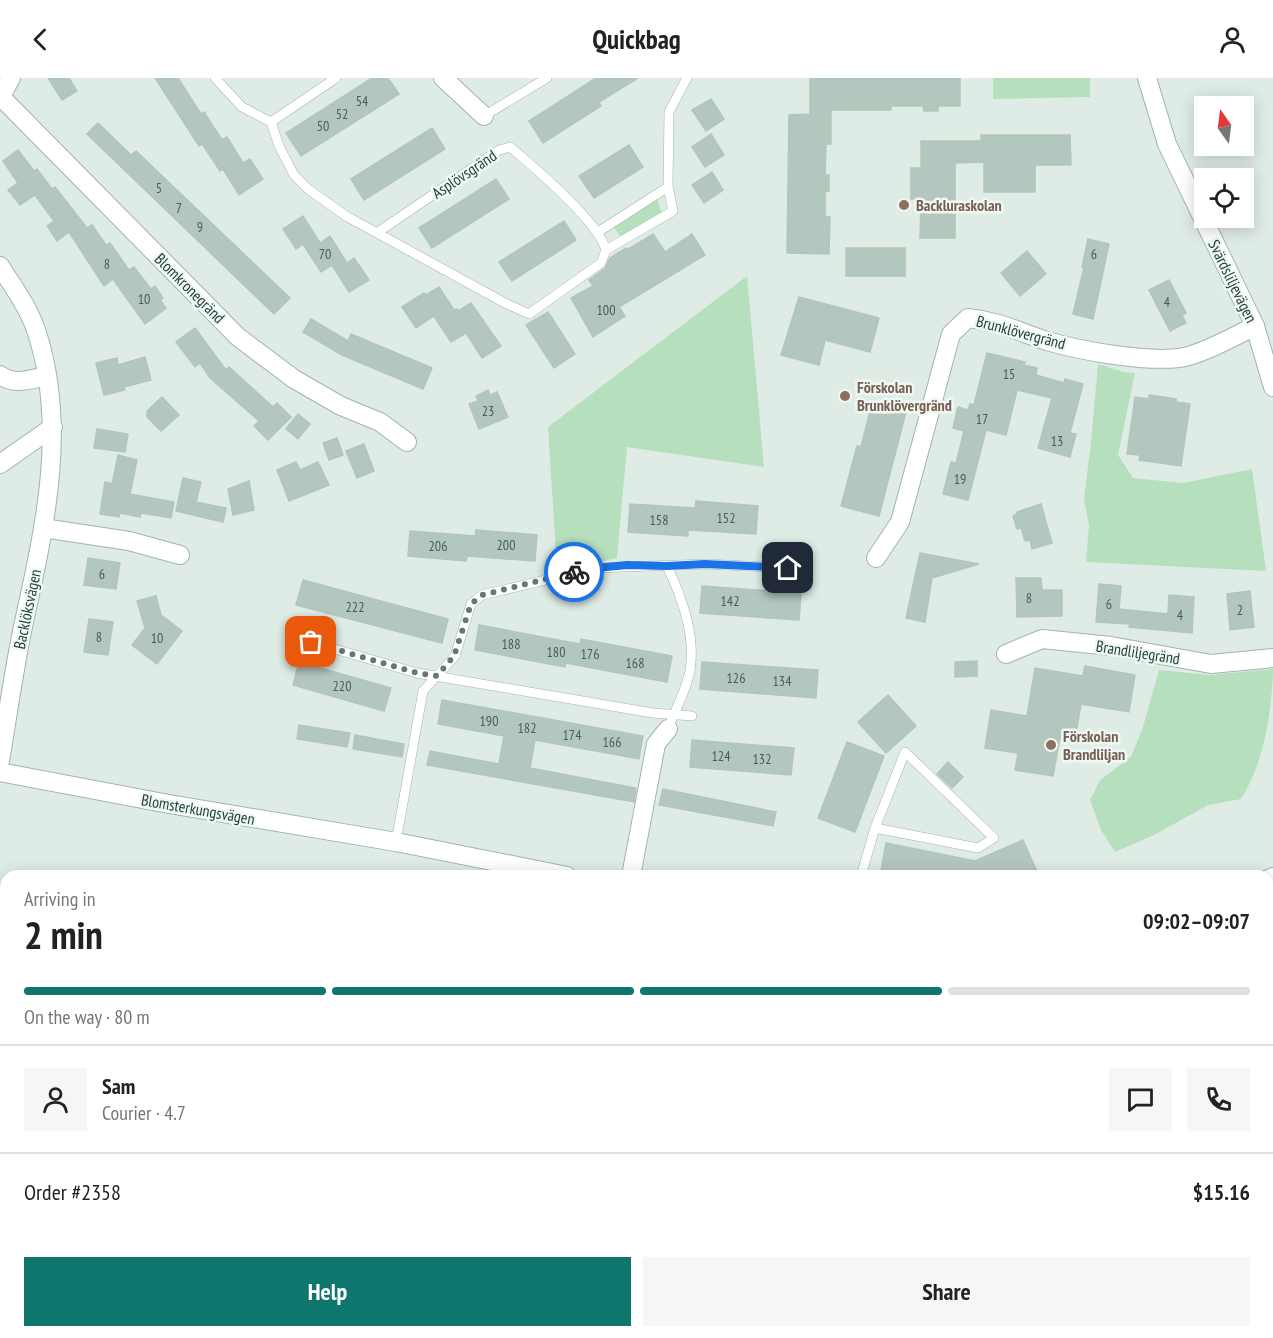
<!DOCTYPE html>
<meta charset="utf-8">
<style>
body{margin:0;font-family:"PT Sans Narrow",sans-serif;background:#f6f6f6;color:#222;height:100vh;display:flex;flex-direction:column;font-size:22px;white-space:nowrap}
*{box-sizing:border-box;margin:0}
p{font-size:20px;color:#767676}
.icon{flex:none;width:33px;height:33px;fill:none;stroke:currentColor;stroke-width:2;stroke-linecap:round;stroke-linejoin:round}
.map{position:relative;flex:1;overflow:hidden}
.drawer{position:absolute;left:0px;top:792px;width:1274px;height:468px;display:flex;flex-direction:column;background:#fff;border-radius:18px 18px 0 0;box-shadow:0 3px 15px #0003}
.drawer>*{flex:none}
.needle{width:39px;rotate:346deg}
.buttons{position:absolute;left:1194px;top:18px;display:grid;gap:12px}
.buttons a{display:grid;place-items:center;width:60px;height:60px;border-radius:0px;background:#fff;box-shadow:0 3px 15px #0003;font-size:30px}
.pin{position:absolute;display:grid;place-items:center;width:51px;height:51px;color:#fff;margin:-26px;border-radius:12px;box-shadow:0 3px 9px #0006}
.courier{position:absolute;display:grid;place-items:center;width:60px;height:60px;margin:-30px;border:4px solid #1a73e8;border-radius:50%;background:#fff;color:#222;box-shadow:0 2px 8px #0007}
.head em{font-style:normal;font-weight:600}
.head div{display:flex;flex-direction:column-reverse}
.head{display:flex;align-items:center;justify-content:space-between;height:102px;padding:0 24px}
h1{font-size:39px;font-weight:600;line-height:45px}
.bar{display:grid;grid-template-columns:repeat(4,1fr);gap:9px 6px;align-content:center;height:72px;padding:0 24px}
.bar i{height:8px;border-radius:4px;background:#e0e0e0}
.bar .selected{background:#0f766e}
.bar p{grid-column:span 4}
.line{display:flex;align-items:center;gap:15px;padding:0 24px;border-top:2px solid #e0e0e0}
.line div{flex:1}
.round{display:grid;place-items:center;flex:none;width:63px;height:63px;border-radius:0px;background:#f6f6f6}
.primary-button{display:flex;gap:12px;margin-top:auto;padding:12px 24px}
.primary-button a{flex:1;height:69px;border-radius:0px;background:#0f766e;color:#fff;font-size:24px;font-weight:600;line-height:69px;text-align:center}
.primary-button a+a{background:#f6f6f6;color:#222}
header{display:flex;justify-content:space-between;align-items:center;height:78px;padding:0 24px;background:#fff;font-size:27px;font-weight:600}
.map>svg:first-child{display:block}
.green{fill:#b6dfbe}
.building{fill:#b4c7be;stroke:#b1c6bc;stroke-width:1.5}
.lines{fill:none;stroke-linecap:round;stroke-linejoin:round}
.service-casing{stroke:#a2b4ac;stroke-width:10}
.minor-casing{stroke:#a2b4ac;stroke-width:20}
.service{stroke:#fff;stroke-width:9}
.minor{stroke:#fff;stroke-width:18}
.done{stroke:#627a71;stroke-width:6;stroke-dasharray:0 10.8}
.route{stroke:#1a73e8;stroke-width:8}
.education-dot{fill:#8d6e63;stroke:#f0f8f3;stroke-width:2}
.labels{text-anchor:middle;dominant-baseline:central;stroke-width:5;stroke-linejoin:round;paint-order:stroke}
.number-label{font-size:14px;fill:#446056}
.street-label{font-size:16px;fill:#1f3d33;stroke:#f0f8f3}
.education-label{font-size:16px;font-weight:bold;fill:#785e54;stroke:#f0f8f3;text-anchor:start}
</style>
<header><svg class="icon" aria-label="back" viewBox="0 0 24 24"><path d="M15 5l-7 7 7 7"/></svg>Quickbag<svg class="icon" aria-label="person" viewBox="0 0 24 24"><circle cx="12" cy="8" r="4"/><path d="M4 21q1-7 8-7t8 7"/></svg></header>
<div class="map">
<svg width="1273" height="1260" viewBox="0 0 1273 1260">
<rect width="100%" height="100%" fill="#dfece5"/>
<g class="green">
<path d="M993,0H1090V19L993,21Z"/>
<path d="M656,117L663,139L624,163L611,146Z"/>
<path d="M747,198L764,389L627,369L617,480L557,493L548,349Z"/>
<path d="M1098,286L1124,294L1135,295L1118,377L1133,400L1183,405L1252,391L1266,493L1086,484L1089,448L1084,421L1091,364Z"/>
<path d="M1273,591C1272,633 1264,685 1241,721L1208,727L1154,757L1115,774L1101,752L1090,722L1100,702L1131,679L1143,649L1159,592L1210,597Z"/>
<path d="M1268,1083L1273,1084V1260H1238V1254H1268Z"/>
</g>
<g class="building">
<path d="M48,0H69L77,13L62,22Z"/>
<path d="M155,0H178L201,36L204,34L222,62L227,59L243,85L250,81L263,101L239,117L223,91L220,93L202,66L199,68Z"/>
<path d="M372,0H388L399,16L301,78L286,55Z"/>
<path d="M596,0H638L599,24L601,28L543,65L529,43Z"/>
<path d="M810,0H960V28H938V33H924L923,28H891V32H831V66H826L825,97H829V113H825V139H830L829,176L787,175L789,37L810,36Z"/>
<path d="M711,21L724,41L706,53L692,32Z"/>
<path d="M98,45L131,77L136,73L290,220L274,236L87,56Z"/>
<path d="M432,50L445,71L364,122L351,101Z"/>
<path d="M711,56L724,77L705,89L692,69Z"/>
<path d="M981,57H1070L1071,87H1035V114H984V84L955,85V160H920L921,121H911V90H921V63H981Z"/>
<path d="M629,67L643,89L594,120L579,98Z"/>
<path d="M18,72L34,93L37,91L52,111L55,109L87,150L92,147L106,167L110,165L129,192L134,189L151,211L155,208L163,220L160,222L166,230L145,246L113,201L104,208L69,154L57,163L47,148L54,143L35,117L20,127L8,112L18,105L3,83Z"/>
<path d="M712,94L723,112L704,125L692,107Z"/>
<path d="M496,101L509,121L432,170L419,150Z"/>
<path d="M303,138L320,165L330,158L347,185L354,180L369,202L349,214L332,187L321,194L303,166L296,171L283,151Z"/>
<path d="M564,143L576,162L512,203L499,184Z"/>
<path d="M653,156L665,174L692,156L705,177L619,229L625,238L593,259L571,220L593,208L589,202L605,190L610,180L626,170L627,172Z"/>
<path d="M1088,161L1109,166L1093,241L1073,236L1084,189H1082Z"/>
<rect x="846" y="170" width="59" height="28"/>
<path d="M1027,173L1046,196L1020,218L1001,195Z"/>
<path d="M1169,202L1186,235L1182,237L1186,245L1170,253L1149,212Z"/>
<path d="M439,209L454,232L457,231L458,233L471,225L501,268L482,280L466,255L451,264L434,238L416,250L402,229L424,215L426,217Z"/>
<path d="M799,219L879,240L870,274L825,262L819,287L781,277Z"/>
<path d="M548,234L575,276L554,290L526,247Z"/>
<path d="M311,241L348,263L351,256L432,290L423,311L342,277L303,254Z"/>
<path d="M195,250L226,292L229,289L273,329L277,325L291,339L268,362L254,348L259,343L210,300L200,285L195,289L176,264Z"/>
<path d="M987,275L1025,284L1024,287L1037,290L1036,297L1064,305L1065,301L1083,306L1070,355L1076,356L1070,379L1038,370L1052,320L1017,312L1006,357L986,352L968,422L943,416L951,384L956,385L964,353L953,350L958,329L968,332L970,326L974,327Z"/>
<path d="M145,279L151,302L124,309L125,312L104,317L96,285L117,280L118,287Z"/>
<path d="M488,312L490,317L497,314L508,339L479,351L469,326L478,323L476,318Z"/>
<path d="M1149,317L1176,321V324L1190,326L1181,388L1139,382L1140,377L1127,376L1135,319L1149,321Z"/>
<path d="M162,319L179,337L161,353L147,339V333Z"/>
<path d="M872,325L906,334L879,438L841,428L857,368L861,369Z"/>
<path d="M298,336L310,346L298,361L286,351Z"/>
<path d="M97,351L128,356L125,374L94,370Z"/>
<path d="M337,360L343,377L329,382L323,365Z"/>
<path d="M364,366L374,393L357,400L346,373Z"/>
<path d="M118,377L137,382L130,416L174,424L171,440L141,435L140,439L120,435L119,439L100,436L105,404L112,406Z"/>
<path d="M296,384L300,392L318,384L329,407L289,423L277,392Z"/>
<path d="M183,400L201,404L196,424L226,430L223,444L176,433Z"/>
<path d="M249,403L254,432L233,437L228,411Z"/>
<path d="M696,423L758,428L756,456L688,452V458L628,454L630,426L695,430Z"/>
<path d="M1041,426L1052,465L1032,471L1030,462L1025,463L1021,450L1017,451L1013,438L1017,436V434Z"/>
<path d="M476,452L537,457L535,483L467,478L466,483L408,478L410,453L475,458Z"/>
<path d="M920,475L979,486L932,500L925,544L906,540Z"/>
<path d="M88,480L120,485L116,511L84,507Z"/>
<path d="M1016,500H1041L1042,512H1062V538L1017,539Z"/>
<path d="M303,502L448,541L442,565L296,527Z"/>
<path d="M1099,506L1121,508L1119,531L1168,536L1169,517L1194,519L1192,555L1129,549L1130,546L1096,544Z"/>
<path d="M702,508L801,515L799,542L700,535Z"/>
<path d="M1250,513L1254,549L1230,552L1227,516Z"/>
<path d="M156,518L161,537L182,553L157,586L132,567L145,550L137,523Z"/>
<path d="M89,541L113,544L108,577L84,574Z"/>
<path d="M479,547L580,566L581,561L672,578L667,604L566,585L565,589L475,572Z"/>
<path d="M977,583V598L955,599V584Z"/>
<path d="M299,584L391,610L384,633L293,607Z"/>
<path d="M702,584L818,592L816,620L700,611Z"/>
<path d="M1085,588L1135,597L1129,634L1081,626L1076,656L1061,654L1053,698L1015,692L1018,675L985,670L991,632L1027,638L1035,590L1083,598Z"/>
<path d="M888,617L916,648L886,675L858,644Z"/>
<path d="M442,622L643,658L639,681L535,662L530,690L636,710L634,724L427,687L430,673L499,686L504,658L438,646Z"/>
<path d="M299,647L350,655L347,669L297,661Z"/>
<path d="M355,657L404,666L402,679L353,671Z"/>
<path d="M692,662L794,670L791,697L690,689Z"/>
<path d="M847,664L884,678L855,754L818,740Z"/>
<path d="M948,684L963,699L952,710L937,696Z"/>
<path d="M663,711L776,734L773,748L659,727Z"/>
<path d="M1023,762L1039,798H880L886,765L975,783Z"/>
</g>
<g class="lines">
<defs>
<g id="service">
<path d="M215,0L242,29L271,44L279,68L294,97L308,111L346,138L505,225L529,236L601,185L606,172C598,143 535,90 510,69L499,72L378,154"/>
<path d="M484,38L547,0"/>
<path d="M271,44L336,0"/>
<path d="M598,154L668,109L669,34L687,0"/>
<path d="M606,172L673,133L668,109"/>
<path d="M667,488C682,519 696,558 690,593C686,613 675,632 668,651"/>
<path d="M290,558L417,595L653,635L692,638"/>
<path d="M396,764L423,613L455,578L471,526L482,517L596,490L705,486L788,490"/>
<path d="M861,798L875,750L905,674L994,760L978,770L875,750"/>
<path d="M213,1254L234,1260"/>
<path d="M120,1260L121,1254"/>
<path d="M354,1260L359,1254"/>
</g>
<g id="minor">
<path d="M443,0L484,38"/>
<path d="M1147,0L1167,66L1255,248L1273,309"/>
<path d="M1,19L238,259L294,301L341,328L380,344L407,364"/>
<path d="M0,20L11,0"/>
<path d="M0,188C13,208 28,229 36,252C68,347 45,448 24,544C14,590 8,636 0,683"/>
<path d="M0,297C14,308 31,301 47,298"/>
<path d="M0,386L53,349"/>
<path d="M43,450L129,463L180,477"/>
<path d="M876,480L900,444L951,256L968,240C999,243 1019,254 1047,263C1081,273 1144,284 1179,280C1199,278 1237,257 1255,248"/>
<path d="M1006,576L1042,561L1111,568L1211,586L1273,580"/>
<path d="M0,694L169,726L396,764L567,798"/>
<path d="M631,798L656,666L668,651"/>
<path d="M1268,801L1273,799"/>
<path d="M784,1254L793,1260"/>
<path d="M1075,1254L1078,1260"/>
<path d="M656,1260V1254"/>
</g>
</defs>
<use href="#service" class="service-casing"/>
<use href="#minor" class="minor-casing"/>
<use href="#service" class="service"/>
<use href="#minor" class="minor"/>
</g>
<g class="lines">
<path class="done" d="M311,564L417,595L437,598L454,578L471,526L482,517L574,494"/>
<path class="route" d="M574,494L596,490L627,487L667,488L705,486L788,490"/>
</g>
<g class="education-dot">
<circle cx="904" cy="127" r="6"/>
<circle cx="845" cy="318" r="6"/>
<circle cx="1051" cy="667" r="6"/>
</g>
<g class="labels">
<g class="number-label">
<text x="362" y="23">54</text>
<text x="342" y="36">52</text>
<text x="323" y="48">50</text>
<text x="159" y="110">5</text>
<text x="179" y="130">7</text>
<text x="200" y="149">9</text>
<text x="325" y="176">70</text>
<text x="1094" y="176">6</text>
<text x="107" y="186">8</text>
<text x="144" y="221">10</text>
<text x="1167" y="224">4</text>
<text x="606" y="232">100</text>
<text x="1009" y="296">15</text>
<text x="488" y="333">23</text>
<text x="982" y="341">17</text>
<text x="1057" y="363">13</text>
<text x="960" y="401">19</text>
<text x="726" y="440">152</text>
<text x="659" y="442">158</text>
<text x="506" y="467">200</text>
<text x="438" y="468">206</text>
<text x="102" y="496">6</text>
<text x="1029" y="520">8</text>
<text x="730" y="523">142</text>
<text x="1109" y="526">6</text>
<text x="355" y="529">222</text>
<text x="1240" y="532">2</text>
<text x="1180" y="537">4</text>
<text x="99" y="559">8</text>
<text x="157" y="560">10</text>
<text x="511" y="566">188</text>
<text x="556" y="574">180</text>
<text x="590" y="576">176</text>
<text x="635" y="585">168</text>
<text x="736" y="600">126</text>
<text x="782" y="603">134</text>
<text x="342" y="608">220</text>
<text x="489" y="643">190</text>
<text x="527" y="650">182</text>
<text x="572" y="657">174</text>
<text x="612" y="664">166</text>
<text x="721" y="678">124</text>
<text x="762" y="681">132</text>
</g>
<g class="street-label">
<text transform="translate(464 96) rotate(-34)">Asplövsgränd</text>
<text transform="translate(1233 203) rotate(64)">Svärdsliljevägen</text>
<text transform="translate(190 210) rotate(45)">Blomkronegränd</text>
<text transform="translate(1021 254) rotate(15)">Brunklövergränd</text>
<text transform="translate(27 531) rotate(-78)">Backlöksvägen</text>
<text transform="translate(1138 574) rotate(9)">Brandliljegränd</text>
<text transform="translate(198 731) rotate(10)">Blomsterkungsvägen</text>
</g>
<g class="education-label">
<text x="916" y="127">Backluraskolan</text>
<text x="857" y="309">Förskolan<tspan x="857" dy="18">Brunklövergränd</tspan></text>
<text x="1063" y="658">Förskolan<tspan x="1063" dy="18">Brandliljan</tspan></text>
</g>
</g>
</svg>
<div class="buttons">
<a><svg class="needle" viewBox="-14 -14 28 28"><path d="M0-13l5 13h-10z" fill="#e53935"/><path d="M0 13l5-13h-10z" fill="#767676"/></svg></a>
<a><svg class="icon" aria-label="locate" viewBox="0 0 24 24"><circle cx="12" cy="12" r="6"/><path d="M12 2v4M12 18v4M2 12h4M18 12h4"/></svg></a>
</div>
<div class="pin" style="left:311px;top:564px;background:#ea580c"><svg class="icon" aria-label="bag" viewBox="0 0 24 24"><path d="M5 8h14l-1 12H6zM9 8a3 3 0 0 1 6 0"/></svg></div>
<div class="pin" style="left:788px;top:490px;background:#1f2937"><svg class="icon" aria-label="home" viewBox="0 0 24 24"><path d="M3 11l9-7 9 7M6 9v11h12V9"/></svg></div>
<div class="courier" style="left:574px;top:494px"><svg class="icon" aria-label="bike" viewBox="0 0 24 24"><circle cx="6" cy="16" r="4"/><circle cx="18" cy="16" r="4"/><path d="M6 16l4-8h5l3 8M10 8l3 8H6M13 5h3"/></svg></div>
<section class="drawer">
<div class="head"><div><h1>2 min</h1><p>Arriving in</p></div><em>09:02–09:07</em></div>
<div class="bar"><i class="selected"></i><i class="selected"></i><i class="selected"></i><i></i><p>On the way · 80 m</p></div>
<div class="line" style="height:108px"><a class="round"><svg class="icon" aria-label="person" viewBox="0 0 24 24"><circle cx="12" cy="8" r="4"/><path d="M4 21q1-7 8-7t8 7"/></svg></a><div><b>Sam</b><p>Courier · 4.7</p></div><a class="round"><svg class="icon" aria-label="chat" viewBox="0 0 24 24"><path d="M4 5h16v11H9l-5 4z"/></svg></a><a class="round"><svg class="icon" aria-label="phone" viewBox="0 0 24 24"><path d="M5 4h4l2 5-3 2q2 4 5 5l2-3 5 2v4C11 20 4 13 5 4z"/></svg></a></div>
<div class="line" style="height:78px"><div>Order #2358</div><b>$15.16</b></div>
<div class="primary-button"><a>Help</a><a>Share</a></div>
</section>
</div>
